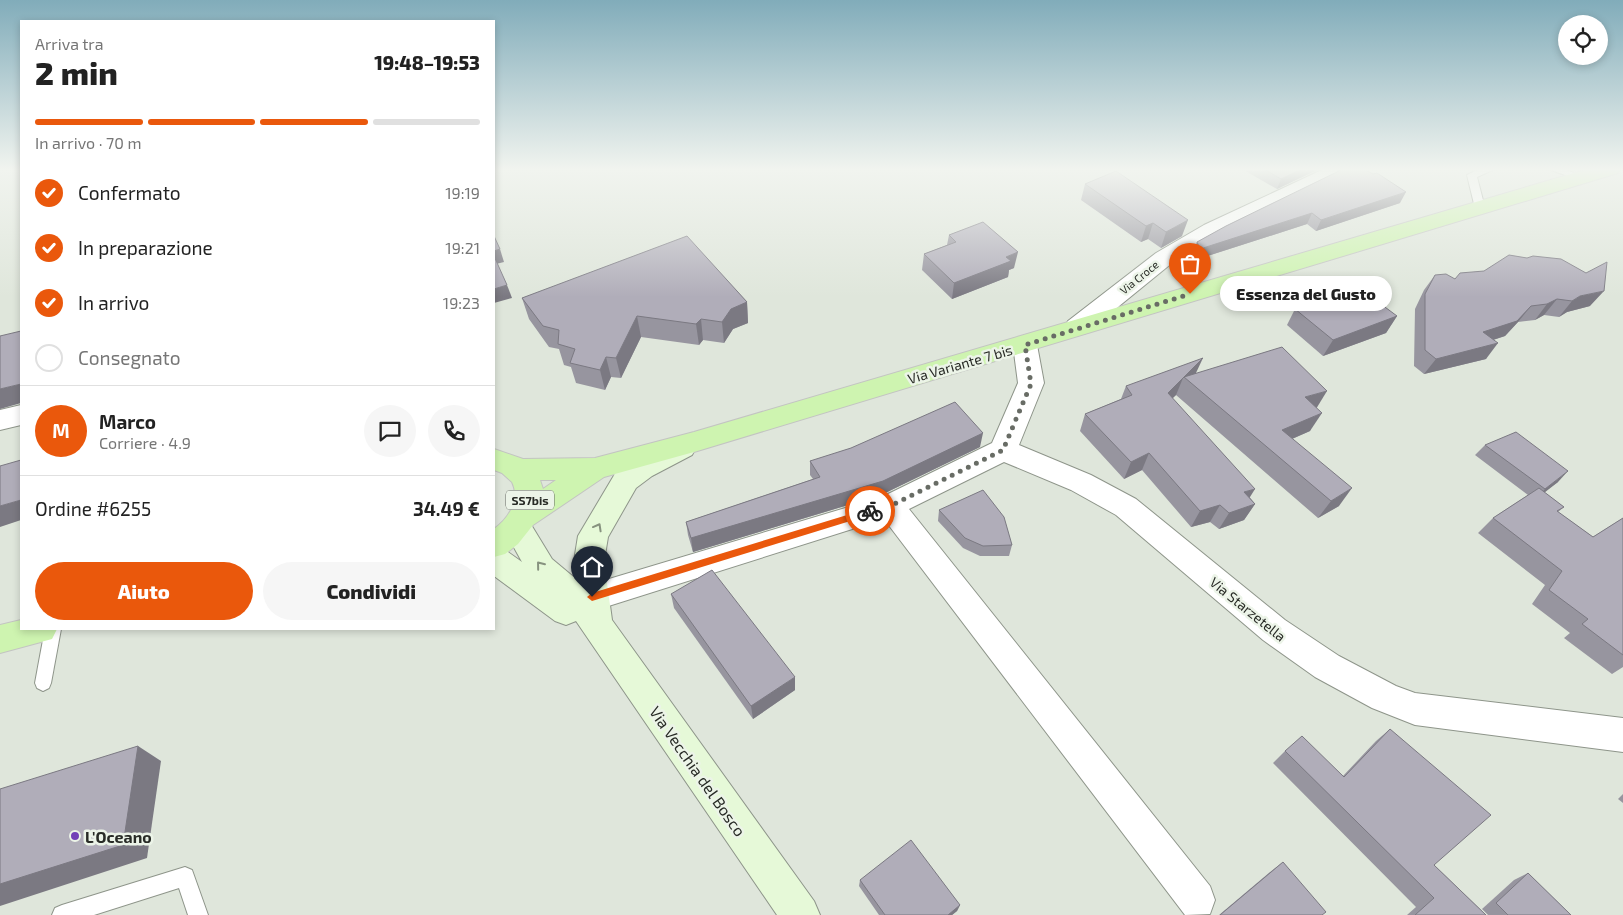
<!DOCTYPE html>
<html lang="it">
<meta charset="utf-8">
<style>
body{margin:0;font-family:"Exo 2",sans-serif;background:#f6f6f6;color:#222;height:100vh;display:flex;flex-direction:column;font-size:19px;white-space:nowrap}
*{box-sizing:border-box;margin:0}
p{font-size:16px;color:#767676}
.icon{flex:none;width:28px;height:28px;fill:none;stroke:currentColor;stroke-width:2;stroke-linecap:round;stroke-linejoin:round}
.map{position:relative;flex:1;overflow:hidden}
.panel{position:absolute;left:20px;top:20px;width:475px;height:610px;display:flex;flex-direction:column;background:#fff;border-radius:0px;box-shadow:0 2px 8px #0003}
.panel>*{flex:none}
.tools{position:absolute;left:1558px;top:15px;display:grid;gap:10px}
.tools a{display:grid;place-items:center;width:50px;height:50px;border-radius:50%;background:#fff;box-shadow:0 2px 8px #0003;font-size:25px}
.pin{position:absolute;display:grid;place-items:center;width:42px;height:42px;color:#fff;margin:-51px -21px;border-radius:50% 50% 50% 0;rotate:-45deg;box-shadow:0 0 5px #0007}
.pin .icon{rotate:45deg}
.courier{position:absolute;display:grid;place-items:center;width:50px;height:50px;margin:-25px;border:4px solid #ea580c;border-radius:50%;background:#fff;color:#222;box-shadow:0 1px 6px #0007}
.bubble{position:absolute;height:35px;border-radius:18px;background:#fff;box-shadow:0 2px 8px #0003;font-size:16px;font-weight:800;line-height:35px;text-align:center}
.overview em{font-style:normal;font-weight:800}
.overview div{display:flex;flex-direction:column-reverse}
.overview{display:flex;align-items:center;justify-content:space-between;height:85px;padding:0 15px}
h1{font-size:32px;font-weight:800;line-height:38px}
.bar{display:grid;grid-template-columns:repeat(4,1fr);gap:8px 5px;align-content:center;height:60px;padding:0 15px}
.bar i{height:6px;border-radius:4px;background:#e0e0e0}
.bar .active{background:#ea580c}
.bar p{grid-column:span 4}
.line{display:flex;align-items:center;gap:12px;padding:0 15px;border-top:1px solid #e0e0e0}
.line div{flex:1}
.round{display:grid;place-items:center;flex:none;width:52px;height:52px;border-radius:26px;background:#f6f6f6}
ol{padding:0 15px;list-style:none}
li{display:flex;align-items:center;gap:15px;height:55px}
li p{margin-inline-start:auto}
li .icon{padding:5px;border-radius:50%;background:#ea580c;color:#fff;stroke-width:4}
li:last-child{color:#767676}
li i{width:28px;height:28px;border:2px solid #e0e0e0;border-radius:50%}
.action{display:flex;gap:10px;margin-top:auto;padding:10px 15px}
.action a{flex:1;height:58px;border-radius:30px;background:#ea580c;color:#fff;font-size:20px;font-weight:800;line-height:58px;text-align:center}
.action a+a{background:#f6f6f6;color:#222}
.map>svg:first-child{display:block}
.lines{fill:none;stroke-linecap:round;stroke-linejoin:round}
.service-casing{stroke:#8e958a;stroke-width:2}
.minor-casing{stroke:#8e958a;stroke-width:2}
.secondary-casing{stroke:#8e958a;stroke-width:2}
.primary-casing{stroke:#c3c4c2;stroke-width:2}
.service{fill:#fff;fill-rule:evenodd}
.minor{fill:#fff;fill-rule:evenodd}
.secondary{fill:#e6f9d8;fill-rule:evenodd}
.primary{fill:#cef4b0;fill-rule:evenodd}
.wall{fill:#97959f}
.shaded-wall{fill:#7b7982}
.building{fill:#b0adb9;stroke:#7b7982}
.oneway{stroke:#87927f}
.route{fill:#ea580c}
.done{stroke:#686c65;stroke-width:5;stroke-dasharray:0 9}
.poi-dot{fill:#7240b7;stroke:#ecf4e8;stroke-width:2}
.labels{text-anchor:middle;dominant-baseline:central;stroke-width:5;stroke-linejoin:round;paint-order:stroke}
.far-street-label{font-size:11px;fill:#282b26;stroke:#ecf4e8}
.shield{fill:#ecf4e8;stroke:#636760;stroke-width:1}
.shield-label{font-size:12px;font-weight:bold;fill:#282b26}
.street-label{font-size:14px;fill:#282b26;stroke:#ecf4e8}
.near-street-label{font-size:16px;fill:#282b26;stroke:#ecf4e8}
.near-poi-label{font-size:16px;font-weight:bold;fill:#282b26;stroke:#ecf4e8;text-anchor:start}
</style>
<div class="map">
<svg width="1623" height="915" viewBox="0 0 1623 915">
<rect width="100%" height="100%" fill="#dfe6db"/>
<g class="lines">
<defs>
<g id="service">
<path d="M1479,169H1495L1477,177L1485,208L1480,211L1475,208L1467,175Z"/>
<path d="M1548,169H1564L1587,178L1582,181Z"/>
<path d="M45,629H61L51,683L49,688L43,691L37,688L35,683Z"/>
<path d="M185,867L192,870L208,915H188L179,888L94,915H52L55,908L62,905Z"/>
</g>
<g id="minor">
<path d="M1324,169H1351L1348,173L1220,235L1172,263L1086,333L1077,335L1068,333L1065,327L1068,321L1156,253L1204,225Z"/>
<path d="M1025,337L1034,339L1037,345L1044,383L1019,445L1091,475L1136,499L1285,620L1339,656L1396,686L1415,693L1623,718V752L1415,725L1372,708L1315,677L1263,640L1116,515L1071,490L1004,462L909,509L1210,886L1215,900L1210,914L1185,915L884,519L580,615L569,611L564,601L569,591L882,497L992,443L1018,383L1013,345L1016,339Z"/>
<path d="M21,405V425L0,430V410Z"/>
</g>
<path id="secondary" d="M682,438L692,441L696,448L692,455L652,476L636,488L608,537L604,561L612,620L814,901L820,915H777L576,621L566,625L555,621L494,576V546L505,550L522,562L502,526L507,518L517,514L527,518L552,559L576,579L574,561L578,536L616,472L632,460Z"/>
<g id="primary">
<path d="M1588,169H1621L1618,173L694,452L604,477L533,525L518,544L505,554L494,557V529C508,519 521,500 512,482L502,473L494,470V449L523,459L595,458L694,432ZM540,480H556L543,489Z"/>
<path d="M21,620V629H57L52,639L0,653V625Z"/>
</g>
</defs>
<use href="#service" class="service-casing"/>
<use href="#minor" class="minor-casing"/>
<use href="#secondary" class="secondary-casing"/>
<use href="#primary" class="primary-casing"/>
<use href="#service" class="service"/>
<use href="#minor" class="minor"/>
<use href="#secondary" class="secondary"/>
<use href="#primary" class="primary"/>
</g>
<g class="wall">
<path d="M1242,169H1319L1277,189Z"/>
<path d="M1343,169L1400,203L1316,231L1307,224L1195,260L1192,253L1197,242Z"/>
<path d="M1085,184L1182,236L1161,248L1148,239L1141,242L1081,200Z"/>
<path d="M949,235L1014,268L1009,270L1008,277L952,299L922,270L924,254L947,245Z"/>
<path d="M1484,271L1590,306L1567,312L1559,317L1544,315L1535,320L1518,322L1505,336L1493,340L1486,359L1424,374L1414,366L1415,309L1424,290L1435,275L1455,279Z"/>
<path d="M522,298L747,302L748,323L733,329L724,343L703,340L699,345L641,337L621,378L611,377L605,390L576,383L571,367L564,365L559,349L549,347L529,319Z"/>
<path d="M1295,309L1397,316L1386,333L1323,356L1287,325Z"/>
<path d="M1196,373L1316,408L1310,431L1292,439L1339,506L1318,518L1176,395L1172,398L1255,504L1244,520L1219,529L1210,522L1191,527L1142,470L1124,479L1080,431L1085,414L1121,399L1126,386Z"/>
<path d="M1485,445L1558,482L1544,492L1564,507L1558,512L1593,537L1623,518V667L1612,674L1564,638L1570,633L1532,604L1545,585L1478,533L1493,518L1528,495L1475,455Z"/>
<path d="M980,447L881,495L693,552L688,535L686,522L813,479L810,475V461Z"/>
<path d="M939,510L1012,545L1009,556H980L963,548L938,521Z"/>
<path d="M671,594L795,690L753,719L674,608Z"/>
<path d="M1390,729L1434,865L1486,915H1407L1416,907L1273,763L1285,751L1343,776L1376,741Z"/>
<path d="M1623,794V803L1618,799Z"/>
<path d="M1283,862L1322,915H1219L1270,872Z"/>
<path d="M1528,873L1571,915H1488L1482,909L1514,880Z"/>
<path d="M860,880L960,905L957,911L952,915H879L859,886Z"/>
</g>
<g class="shaded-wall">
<path d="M1302,169H1319L1277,189L1281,179Z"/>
<path d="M1406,192L1400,203L1316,231L1321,220Z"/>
<path d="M1312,213L1307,224L1195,260L1200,249Z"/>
<path d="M1188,220L1182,236L1161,248L1166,232Z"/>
<path d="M1153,223L1148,239L1141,242L1146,226Z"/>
<path d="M500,249L504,262L496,264L494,258V251Z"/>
<path d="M1018,252L1014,268L1009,270L1008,277L952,299L954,283L1006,257Z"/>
<path d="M507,285L512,298L494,303V289Z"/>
<path d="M1604,291L1590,306L1567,312L1559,317L1572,301L1580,296Z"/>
<path d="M1557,299L1544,315L1535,320L1547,304Z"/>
<path d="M747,302L748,323L733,329L724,343L722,322L731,309Z"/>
<path d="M1531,306L1518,322L1505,336L1471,347L1483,332Z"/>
<path d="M637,316L641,337L621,378L616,358Z"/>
<path d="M1397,316L1386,333L1323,356L1333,340Z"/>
<path d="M701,319L703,340L699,345L696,324Z"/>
<path d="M1498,343L1486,359L1424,374L1436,359Z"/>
<path d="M606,357L611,377L605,390L600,370Z"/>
<path d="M1203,358L1195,375L1184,377Z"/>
<path d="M1183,378L1176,395L1160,411L1168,393Z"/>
<path d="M21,384V403L0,409V389Z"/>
<path d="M1327,391L1316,409L1305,397Z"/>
<path d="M1322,413L1310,431L1271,448L1282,430Z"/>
<path d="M983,433L980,447L881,495L693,552L691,538Z"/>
<path d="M1149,453L1142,470L1124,479L1131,462Z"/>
<path d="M1568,471L1558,482L1535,500L1545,489Z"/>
<path d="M1352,488L1339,506L1318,518L1331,501Z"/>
<path d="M1255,489L1245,505L1244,492Z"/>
<path d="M21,500V520L0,527V506Z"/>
<path d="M1255,504L1244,520L1219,529L1229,513Z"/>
<path d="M1220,505L1210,522L1191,527L1200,511Z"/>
<path d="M795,677V690L753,719L751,706Z"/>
<path d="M138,746L161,761L147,858L0,906V884Z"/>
<path d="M960,905L957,911L952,915H948Z"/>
</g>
<g class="building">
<path d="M1264,169H1302L1281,179Z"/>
<path d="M1343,169H1364L1373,174L1377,173L1406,192L1321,220L1312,213L1200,249L1197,242L1226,226Z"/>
<path d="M1116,171L1188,220L1166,232L1153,223L1146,226L1085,184Z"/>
<path d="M983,222L1018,252L1006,257L1011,261L954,283L924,254L956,242L949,235Z"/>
<path d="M494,236L500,249L494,251Z"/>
<path d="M687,236L747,302L731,309L722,322L701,319L696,324L637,316L616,358L606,357L600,370L570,363L575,349L558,344L559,330L543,326L522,298Z"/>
<path d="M1509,255L1527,258L1533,256L1561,259L1586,273L1607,262L1604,291L1580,296L1572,301L1557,299L1547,304L1531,306L1517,321L1483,332L1498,343L1436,359L1425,350V294L1435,275L1446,274L1455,279L1460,273L1484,271Z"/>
<path d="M494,256L507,285L494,289Z"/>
<path d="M1358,287L1397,316L1333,340L1295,309Z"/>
<path d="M21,331V384L0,389V336Z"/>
<path d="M1282,347L1327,391L1305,397L1322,413L1282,430L1352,488L1331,501L1184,377Z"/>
<path d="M1203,358L1168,393L1255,489L1244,492L1255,504L1229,513L1220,505L1200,511L1149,453L1131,462L1085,414L1132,395L1126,386Z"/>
<path d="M955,402L983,433L883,481L691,538L686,522L820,477L810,461L851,448Z"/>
<path d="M1516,432L1568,471L1545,489L1485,445Z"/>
<path d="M21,460V500L0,506V466Z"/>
<path d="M1539,488L1564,507L1557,511L1593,537L1623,518V655L1582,624L1588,619L1549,590L1562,571L1493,518Z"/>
<path d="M983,490L1004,517L1012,545L983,546L965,538L939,510Z"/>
<path d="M712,570L795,677L751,706L671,594Z"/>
<path d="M1390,729L1491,815L1434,865L1486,915H1415L1434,898L1285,751L1302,736L1344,777Z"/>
<path d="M138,746L123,845L0,884V789Z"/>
<path d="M911,840L960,905L948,915H885L860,880Z"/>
<path d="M1283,862L1326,912L1322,915H1220Z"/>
<path d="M1528,873L1571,915H1508L1496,903Z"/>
</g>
<defs><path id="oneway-chevron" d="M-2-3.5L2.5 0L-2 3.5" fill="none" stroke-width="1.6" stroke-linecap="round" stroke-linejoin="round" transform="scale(1.25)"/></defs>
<g class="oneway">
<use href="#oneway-chevron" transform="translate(598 527) rotate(-61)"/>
<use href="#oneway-chevron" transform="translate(540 565) rotate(-129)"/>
</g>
<linearGradient id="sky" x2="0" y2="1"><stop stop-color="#81acba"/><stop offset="0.57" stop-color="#f1f4ef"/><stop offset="1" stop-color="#f1f4ef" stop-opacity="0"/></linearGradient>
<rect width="1623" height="297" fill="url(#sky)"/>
<path class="route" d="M870,508L875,511L873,514L592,601L587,597L592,593Z"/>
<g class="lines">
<path class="done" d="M870,511L890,506L1003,450L1031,384L1025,345L1190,294"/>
</g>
<circle class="poi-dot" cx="75" cy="836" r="5"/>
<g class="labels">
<g class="far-street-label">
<text transform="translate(1139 277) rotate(-39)">Via Croce</text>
</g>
<rect class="shield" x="506" y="490.5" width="48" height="19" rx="4"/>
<g class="shield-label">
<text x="530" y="500">SS7bis</text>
</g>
<g class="street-label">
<text transform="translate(960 364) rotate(-16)">Via Variante 7 bis</text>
<text transform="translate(1248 609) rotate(39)">Via Starzetella</text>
</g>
<g class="near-street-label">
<text transform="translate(698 771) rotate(55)">Via Vecchia del Bosco</text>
</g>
<g class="near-poi-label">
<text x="85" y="836">L'Oceano</text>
</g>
</g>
</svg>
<div class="tools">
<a><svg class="icon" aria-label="locate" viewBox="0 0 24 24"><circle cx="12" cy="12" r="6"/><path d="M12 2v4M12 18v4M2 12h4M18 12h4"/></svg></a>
</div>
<div class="pin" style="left:1190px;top:294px;background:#ea580c"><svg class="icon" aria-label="bag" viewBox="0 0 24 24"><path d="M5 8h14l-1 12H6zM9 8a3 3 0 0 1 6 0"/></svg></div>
<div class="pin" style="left:592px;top:597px;background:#1f2937"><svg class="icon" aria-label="home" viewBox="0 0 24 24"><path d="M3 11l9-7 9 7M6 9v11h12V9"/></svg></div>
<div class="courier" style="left:870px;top:511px"><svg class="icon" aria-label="bike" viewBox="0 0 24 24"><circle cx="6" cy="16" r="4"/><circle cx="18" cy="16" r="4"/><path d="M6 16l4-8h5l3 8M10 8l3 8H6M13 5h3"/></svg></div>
<div class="bubble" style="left:1220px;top:276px;width:172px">Essenza del Gusto</div>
<section class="panel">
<div class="overview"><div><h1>2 min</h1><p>Arriva tra</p></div><em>19:48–19:53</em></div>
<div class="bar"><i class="active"></i><i class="active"></i><i class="active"></i><i></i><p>In arrivo · 70 m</p></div>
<ol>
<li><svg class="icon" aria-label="check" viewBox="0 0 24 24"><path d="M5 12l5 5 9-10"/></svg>Confermato<p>19:19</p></li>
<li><svg class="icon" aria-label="check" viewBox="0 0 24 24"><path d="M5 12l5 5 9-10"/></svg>In preparazione<p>19:21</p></li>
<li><svg class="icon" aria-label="check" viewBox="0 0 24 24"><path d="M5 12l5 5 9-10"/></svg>In arrivo<p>19:23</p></li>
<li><i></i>Consegnato</li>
</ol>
<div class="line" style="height:90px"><b class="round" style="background:#ea580c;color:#fff">M</b><div><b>Marco</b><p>Corriere · 4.9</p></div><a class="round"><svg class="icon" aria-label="chat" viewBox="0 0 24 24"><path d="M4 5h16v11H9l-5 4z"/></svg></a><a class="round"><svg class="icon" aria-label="phone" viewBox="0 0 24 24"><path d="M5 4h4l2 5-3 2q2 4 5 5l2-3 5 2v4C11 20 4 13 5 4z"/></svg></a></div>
<div class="line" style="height:65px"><div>Ordine #6255</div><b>34.49 €</b></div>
<div class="action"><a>Aiuto</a><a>Condividi</a></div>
</section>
</div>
